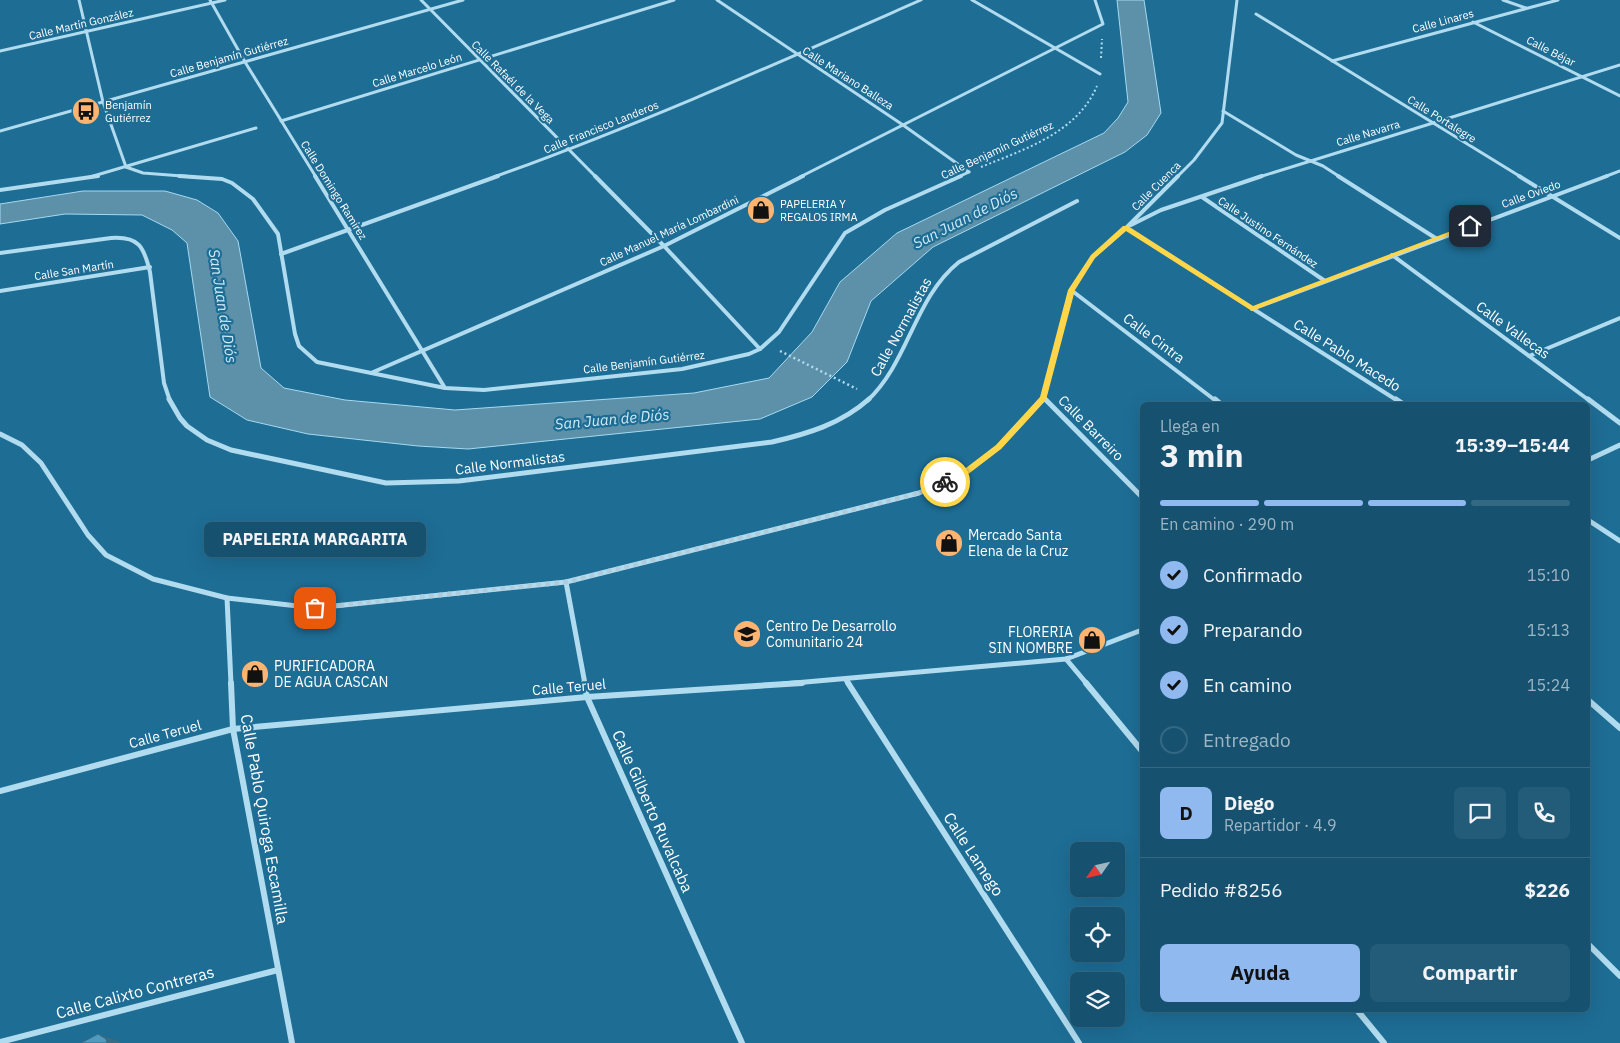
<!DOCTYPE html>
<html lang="es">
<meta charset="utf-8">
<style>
body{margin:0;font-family:"IBM Plex Sans",sans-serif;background:#235c78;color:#f1f3f6;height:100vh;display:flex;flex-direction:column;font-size:19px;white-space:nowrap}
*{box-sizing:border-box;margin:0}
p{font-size:16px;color:#9eb6c3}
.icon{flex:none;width:28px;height:28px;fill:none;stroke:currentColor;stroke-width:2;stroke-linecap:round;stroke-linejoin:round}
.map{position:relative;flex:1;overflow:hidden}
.drawer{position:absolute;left:1140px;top:402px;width:450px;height:610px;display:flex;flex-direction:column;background:#165270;border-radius:8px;box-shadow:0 5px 20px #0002,0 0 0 1px #356983}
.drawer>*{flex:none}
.needle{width:32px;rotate:236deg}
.controls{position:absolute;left:1070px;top:842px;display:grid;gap:10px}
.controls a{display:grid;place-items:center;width:55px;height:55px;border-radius:8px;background:#165270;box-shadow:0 5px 20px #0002,0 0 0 1px #356983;font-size:25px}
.pin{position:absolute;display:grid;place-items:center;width:42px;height:42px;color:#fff;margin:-21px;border-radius:10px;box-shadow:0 2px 8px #0006}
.courier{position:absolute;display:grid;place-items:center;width:50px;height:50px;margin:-25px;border:4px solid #ffd54a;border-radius:50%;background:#fff;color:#222;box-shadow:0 1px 6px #0007}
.bubble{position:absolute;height:35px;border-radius:8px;background:#165270;box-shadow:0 5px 20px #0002,0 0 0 1px #356983;font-size:16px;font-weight:700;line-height:35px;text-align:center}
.summary em{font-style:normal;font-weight:700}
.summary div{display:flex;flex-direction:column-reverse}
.summary{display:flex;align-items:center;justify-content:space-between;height:85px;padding:0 20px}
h1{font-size:32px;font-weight:700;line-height:38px}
.bar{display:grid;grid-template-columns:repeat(4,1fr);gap:8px 5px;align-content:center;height:60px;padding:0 20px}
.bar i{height:6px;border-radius:4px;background:#356983}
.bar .on{background:#90b9f0}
.bar p{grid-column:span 4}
.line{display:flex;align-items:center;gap:12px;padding:0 20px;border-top:1px solid #356983}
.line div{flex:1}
.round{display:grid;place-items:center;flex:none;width:52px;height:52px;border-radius:8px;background:#235c78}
ol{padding:0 20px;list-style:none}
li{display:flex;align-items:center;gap:15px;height:55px}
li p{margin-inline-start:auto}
li .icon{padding:5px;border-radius:50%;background:#90b9f0;color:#111;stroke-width:4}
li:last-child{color:#9eb6c3}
li i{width:28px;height:28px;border:2px solid #356983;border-radius:50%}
.cta{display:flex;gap:10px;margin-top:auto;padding:10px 20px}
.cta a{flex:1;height:58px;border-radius:8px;background:#90b9f0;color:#111;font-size:20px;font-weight:700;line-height:58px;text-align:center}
.cta a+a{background:#235c78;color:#f1f3f6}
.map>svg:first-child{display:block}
.water{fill:#5d91aa;stroke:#a5d9f0}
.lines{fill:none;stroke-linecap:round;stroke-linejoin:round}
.path-far1{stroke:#b1dbee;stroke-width:2;stroke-dasharray:2 2.5;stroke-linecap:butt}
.path{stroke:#b1dbee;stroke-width:2.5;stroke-dasharray:2 3;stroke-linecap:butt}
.minor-far3{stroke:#b1dbee;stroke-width:3}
.minor-far2{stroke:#b1dbee;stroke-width:4}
.minor-far1{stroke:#b1dbee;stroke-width:5}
.minor{stroke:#b1dbee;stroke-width:6}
.shaded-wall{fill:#376c85}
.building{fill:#4f9abe;stroke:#376c85}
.route{fill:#ffd54a}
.done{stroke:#b0ccda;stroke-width:5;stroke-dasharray:0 9}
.labels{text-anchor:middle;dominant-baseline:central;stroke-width:4.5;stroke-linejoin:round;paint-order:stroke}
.far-street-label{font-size:11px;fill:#fff;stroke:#1e6d95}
.far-poi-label{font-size:11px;fill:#fff;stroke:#1e6d95;text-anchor:start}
.street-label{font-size:14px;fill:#fff;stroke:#1e6d95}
.poi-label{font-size:14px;fill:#fff;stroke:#1e6d95;text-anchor:start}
.water-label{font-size:15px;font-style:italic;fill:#ceebf8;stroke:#1e6d95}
.near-street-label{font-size:16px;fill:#fff;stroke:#1e6d95}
</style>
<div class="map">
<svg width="1620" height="1043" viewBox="0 0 1620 1043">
<rect width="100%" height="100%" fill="#1e6d95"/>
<path class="water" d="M1117,0H1144L1161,113L1147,135L1125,152L933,247L871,301L847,362L812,397L760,419L468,449L418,446L308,434L247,420L210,397L187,243L172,230L142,215L65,214L0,224V204L83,191H165L197,200L218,213L238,241L261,368L284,388L345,400L455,410L694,393L769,378L812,332L840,282L897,233L1104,133L1118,118L1128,102Z"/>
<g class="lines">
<g class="path-far1">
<path d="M1101,58L1102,39"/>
<path d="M981,167C1025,149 1077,133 1097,86"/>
</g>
<path class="path" d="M780,351L857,389"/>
<g class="minor-far3">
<path d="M79,0L103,102L126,167"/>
<path d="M210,0L245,62L316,177"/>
<path d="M421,0L596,177"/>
<path d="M717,0L903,125L969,172"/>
<path d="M972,0L1100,74"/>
<path d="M1503,0L1526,8"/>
<path d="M1256,14L1521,177"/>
<path d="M1473,22L1620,96"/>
<path d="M0,51L225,0"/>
<path d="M1332,61L1558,0"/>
<path d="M1223,111L1296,155L1323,166L1340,177"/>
<path d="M281,121L674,0"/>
<path d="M0,131L463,0"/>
<path d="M126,167L143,173L195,177"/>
<path d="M90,177L256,128"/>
<path d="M494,177C639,125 780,62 921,0"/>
<path d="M800,177L1103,24L1095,0"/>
<path d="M958,177L969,172"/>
<path d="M1177,177L1194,160L1222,123L1237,0"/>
<path d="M1259,177L1620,65"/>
<path d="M1604,177L1620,171"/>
</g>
<g class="minor-far2">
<path d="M179,176L222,179L232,183L253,199L278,234L295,334L299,346L317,362L445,388L484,390L682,369L749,354L760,349L779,332L845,233L885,210L961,176"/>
<path d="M315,176L445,388"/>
<path d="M595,176L664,246L760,349"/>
<path d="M1338,176L1437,239"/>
<path d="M1519,176L1620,238"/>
<path d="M0,190L98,176"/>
<path d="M1202,197L1325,281"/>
<path d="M1131,225L1161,210L1262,176"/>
<path d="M1126,228L1398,401"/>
<path d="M0,253L111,238C139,236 144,247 150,272L164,383L170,401"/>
<path d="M281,254L498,176"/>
<path d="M1392,255L1590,401"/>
<path d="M1071,290L1216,401"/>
<path d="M0,291L150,267"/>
<path d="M1252,309L1607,176"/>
<path d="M1529,356L1620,318"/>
<path d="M371,373L664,246L803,176"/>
<path d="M1044,398L1047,401"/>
<path d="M867,401C909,362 914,298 959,262L1077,201"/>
<path d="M1042,401L1044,398L1071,290L1093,257L1126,228L1178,176"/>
</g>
<g class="minor-far1">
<path d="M169,399L180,418L187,426L207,440L231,450L386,483L459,481L772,442C807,434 841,424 869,399"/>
<path d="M1045,399L1142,497"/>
<path d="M1215,399L1222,405"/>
<path d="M1396,399L1405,405"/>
<path d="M1588,399L1620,423"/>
<path d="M0,434L22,445L41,463L88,535L106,555L153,579L227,598L315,608L566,582L919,493L964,473L999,447L1043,399"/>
<path d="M1588,460L1620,445"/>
<path d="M1588,520L1620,541"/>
<path d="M566,582L585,684"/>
<path d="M227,598L231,684"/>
<path d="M1066,659L1087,684"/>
<path d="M846,680L849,684"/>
<path d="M783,684L1066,659L1142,630"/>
</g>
<g class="minor">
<path d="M231,683L233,729L292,1043"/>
<path d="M584,683L587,697L742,1043"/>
<path d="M848,683L1079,1043"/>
<path d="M1086,683L1142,751"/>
<path d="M1588,700L1620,728"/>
<path d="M0,791L233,729L587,697L802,683"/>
<path d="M1588,944L1620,976"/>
<path d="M1357,1010L1384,1043"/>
<path d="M0,1042L278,970"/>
</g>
</g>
<path class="shaded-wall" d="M98,1034L118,1041L121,1043H107Z"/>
<path class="building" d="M98,1034L106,1039L107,1043H81Z"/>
<path class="route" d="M1467,225L1473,226L1252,311L1126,231L1095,258L1075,290L1046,400L1001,449L967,475L945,485L941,482L962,471L996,445L1040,397L1068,290L1091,255L1123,226H1128L1253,306Z"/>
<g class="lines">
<path class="done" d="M315,608L566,582L919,493L945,482"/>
</g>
<defs>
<symbol id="bus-disc" viewBox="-11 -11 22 22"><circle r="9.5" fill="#fdb471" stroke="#1e6d95"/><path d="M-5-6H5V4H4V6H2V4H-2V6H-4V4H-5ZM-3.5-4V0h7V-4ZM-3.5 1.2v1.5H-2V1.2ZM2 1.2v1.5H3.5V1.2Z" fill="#111"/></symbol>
<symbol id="shop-disc" viewBox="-11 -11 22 22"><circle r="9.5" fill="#fdb471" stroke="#1e6d95"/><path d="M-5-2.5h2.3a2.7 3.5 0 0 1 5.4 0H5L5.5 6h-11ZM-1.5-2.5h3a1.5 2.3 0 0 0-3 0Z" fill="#111"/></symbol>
<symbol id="school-disc" viewBox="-11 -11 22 22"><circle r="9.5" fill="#fdb471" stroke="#1e6d95"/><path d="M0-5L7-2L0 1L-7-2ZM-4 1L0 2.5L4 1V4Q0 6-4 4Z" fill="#111"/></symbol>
</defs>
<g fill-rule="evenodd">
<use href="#bus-disc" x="70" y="95" width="32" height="32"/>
<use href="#shop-disc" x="745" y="194" width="32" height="32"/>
<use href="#shop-disc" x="933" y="527" width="32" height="32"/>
<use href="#school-disc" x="731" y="618" width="32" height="32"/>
<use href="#shop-disc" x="1076" y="624" width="32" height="32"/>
<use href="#shop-disc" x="239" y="658" width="32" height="32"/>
</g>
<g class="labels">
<g class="far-street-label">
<text transform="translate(1443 21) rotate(-15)">Calle Linares</text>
<text transform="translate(81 24) rotate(-13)">Calle Martín González</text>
<text transform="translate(1551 51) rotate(27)">Calle Béjar</text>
<text transform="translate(229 57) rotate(-16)">Calle Benjamín Gutiérrez</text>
<text transform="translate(417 70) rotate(-17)">Calle Marcelo León</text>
<text transform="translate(848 78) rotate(33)">Calle Mariano Balleza</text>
<text transform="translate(513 82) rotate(45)">Calle Rafaél de la Vega</text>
<text transform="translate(1442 119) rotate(32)">Calle Portalegre</text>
<text transform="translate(601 127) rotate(-22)">Calle Francisco Landeros</text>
<text transform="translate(1368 133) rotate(-17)">Calle Navarra</text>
<text transform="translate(997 150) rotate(-25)">Calle Benjamín Gutiérrez</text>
<text transform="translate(1156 186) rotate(-45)">Calle Cuenca</text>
<text transform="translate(334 190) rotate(58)">Calle Domingo Ramírez</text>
<text transform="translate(1531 194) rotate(-20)">Calle Oviedo</text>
<text transform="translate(669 231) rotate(-25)">Calle Manuel María Lombardini</text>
<text transform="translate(1268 232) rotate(34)">Calle Justino Fernández</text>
<text transform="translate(74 270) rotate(-9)">Calle San Martín</text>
<text transform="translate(644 362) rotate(-7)">Calle Benjamín Gutiérrez</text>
</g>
<g class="far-poi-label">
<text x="105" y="105">Benjamín<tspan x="105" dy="13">Gutiérrez</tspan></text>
<text x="780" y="204">PAPELERIA Y<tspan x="780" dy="13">REGALOS IRMA</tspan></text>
</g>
<g class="street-label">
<text transform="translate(901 327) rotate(-61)">Calle Normalistas</text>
<text transform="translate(1513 330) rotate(36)">Calle Vallecas</text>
<text transform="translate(1154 338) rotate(37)">Calle Cintra</text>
<text transform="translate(1347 355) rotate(32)">Calle Pablo Macedo</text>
<text transform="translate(1091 428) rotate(45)">Calle Barreiro</text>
<text transform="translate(510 463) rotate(-7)">Calle Normalistas</text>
<text transform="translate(569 687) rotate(-5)">Calle Teruel</text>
<text transform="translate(165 734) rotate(-15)">Calle Teruel</text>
</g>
<g class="poi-label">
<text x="968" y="535">Mercado Santa<tspan x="968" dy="16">Elena de la Cruz</tspan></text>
<text x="766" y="626">Centro De Desarrollo<tspan x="766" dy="16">Comunitario 24</tspan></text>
<text x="1073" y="632" text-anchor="end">FLORERIA<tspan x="1073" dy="16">SIN NOMBRE</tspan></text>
<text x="274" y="666">PURIFICADORA<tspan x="274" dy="16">DE AGUA CASCAN</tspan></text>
</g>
<g class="water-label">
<text transform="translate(965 218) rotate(-27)">San Juan de Diós</text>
<text transform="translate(223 306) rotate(81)">San Juan de Diós</text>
<text transform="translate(612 419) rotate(-5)">San Juan de Diós</text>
</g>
<g class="near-street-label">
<text transform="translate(653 811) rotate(66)">Calle Gilberto Ruvalcaba</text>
<text transform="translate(265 819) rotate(80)">Calle Pablo Quiroga Escamilla</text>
<text transform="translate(974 854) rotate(57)">Calle Lamego</text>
<text transform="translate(135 992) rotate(-15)">Calle Calixto Contreras</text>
</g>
</g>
</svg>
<div class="controls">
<a><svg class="needle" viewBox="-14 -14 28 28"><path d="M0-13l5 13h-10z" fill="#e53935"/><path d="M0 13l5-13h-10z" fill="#9eb6c3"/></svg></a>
<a><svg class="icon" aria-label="locate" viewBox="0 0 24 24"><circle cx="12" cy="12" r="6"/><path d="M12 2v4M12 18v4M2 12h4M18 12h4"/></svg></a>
<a><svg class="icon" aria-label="layers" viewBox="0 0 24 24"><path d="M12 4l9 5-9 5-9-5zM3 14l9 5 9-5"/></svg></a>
</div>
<div class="pin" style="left:315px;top:608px;background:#ea580c"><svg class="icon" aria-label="bag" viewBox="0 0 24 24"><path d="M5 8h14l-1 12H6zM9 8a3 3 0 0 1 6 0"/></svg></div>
<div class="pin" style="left:1470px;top:226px;background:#1f2937"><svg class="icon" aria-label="home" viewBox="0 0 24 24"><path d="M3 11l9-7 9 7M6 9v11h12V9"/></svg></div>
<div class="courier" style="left:945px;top:482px"><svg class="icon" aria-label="bike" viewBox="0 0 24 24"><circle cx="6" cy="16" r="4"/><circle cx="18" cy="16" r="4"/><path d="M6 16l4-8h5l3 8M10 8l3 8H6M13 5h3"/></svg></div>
<div class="bubble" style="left:204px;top:522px;width:222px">PAPELERIA MARGARITA</div>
<section class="drawer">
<div class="summary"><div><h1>3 min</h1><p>Llega en</p></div><em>15:39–15:44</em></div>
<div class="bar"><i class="on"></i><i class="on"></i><i class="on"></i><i></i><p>En camino · 290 m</p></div>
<ol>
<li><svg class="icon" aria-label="check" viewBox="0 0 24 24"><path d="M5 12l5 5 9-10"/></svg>Confirmado<p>15:10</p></li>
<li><svg class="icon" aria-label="check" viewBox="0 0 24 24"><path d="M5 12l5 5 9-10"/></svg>Preparando<p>15:13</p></li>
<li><svg class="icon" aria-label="check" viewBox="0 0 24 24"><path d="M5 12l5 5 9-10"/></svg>En camino<p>15:24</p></li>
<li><i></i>Entregado</li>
</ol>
<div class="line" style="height:90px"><b class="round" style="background:#90b9f0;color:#111">D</b><div><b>Diego</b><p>Repartidor · 4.9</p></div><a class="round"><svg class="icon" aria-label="chat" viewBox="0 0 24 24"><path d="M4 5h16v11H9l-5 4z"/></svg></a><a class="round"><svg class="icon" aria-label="phone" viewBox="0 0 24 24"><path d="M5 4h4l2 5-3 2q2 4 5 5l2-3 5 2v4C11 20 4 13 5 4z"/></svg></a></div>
<div class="line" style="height:65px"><div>Pedido #8256</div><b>$226</b></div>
<div class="cta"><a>Ayuda</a><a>Compartir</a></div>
</section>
</div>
